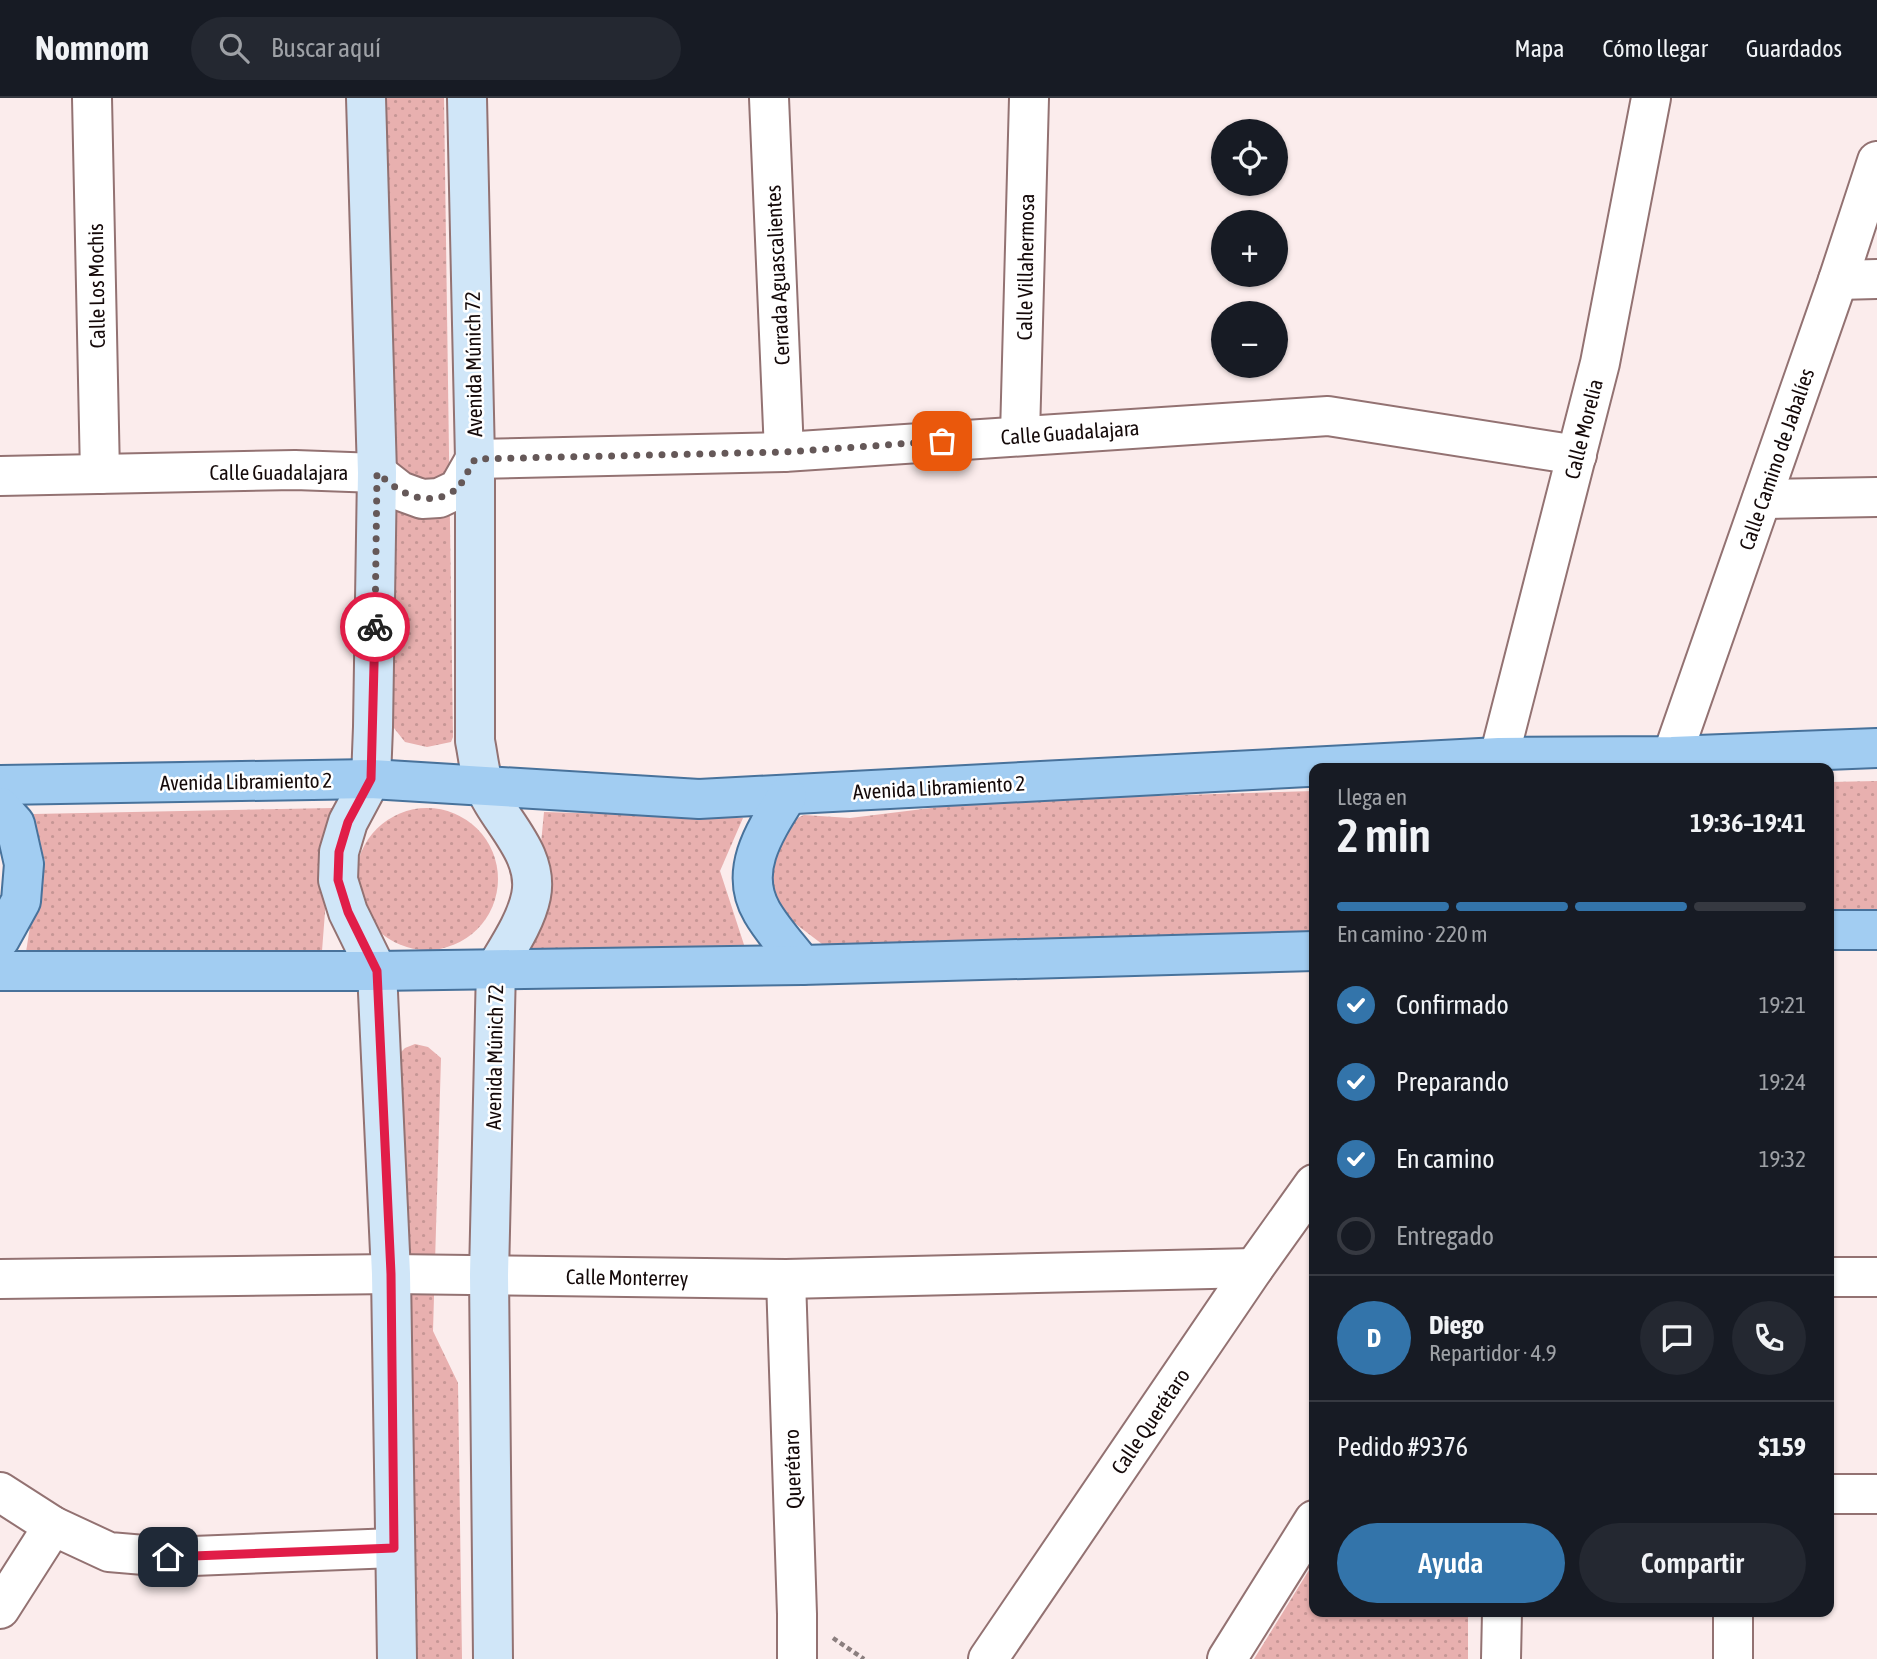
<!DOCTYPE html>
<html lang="es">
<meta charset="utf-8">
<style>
body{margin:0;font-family:"Asap Condensed",sans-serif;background:#242831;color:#f1f3f6;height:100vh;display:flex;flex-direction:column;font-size:26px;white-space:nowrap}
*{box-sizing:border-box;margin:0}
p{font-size:23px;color:#9ea1a6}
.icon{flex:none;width:38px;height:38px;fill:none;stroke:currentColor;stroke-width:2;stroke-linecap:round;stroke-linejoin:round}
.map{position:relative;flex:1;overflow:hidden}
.side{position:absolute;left:1309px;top:665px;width:525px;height:854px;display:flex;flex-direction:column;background:#171b24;border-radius:14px;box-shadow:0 2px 5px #0004}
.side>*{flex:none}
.tools{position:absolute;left:1211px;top:21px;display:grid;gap:14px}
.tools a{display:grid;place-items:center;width:77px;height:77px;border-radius:50%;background:#171b24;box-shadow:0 2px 5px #0004;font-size:35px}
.pin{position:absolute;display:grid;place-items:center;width:60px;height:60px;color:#fff;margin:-30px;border-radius:14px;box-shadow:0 4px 10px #0006}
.courier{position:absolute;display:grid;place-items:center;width:70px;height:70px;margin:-35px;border:5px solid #e11d48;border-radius:50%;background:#fff;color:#222;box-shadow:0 2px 9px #0007}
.headline em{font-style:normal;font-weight:600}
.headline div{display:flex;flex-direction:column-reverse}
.headline{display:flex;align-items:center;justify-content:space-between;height:119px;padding:0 28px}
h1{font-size:46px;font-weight:600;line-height:52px}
.bar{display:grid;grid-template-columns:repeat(4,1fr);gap:10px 7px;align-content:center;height:84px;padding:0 28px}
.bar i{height:9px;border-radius:5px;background:#363941}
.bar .active{background:#3374aa}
.bar p{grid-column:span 4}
.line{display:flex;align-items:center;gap:18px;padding:0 28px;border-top:2px solid #363941}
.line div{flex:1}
.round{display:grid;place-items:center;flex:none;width:74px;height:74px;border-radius:37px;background:#242831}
ol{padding:0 28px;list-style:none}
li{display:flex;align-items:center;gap:21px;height:77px}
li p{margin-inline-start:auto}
li .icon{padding:7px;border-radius:50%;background:#3374aa;color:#fff;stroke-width:4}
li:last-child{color:#9ea1a6}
li i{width:38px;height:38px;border:4px solid #363941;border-radius:50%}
.button{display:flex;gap:14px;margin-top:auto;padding:14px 28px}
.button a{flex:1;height:80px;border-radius:42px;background:#3374aa;color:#fff;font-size:28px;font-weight:600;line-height:80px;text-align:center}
.button a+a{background:#242831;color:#f1f3f6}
header{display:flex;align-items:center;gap:42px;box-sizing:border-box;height:98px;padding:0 35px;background:#171b24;border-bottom:2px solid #363941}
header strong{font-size:33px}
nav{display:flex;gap:38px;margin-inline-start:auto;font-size:24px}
.search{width:490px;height:63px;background:#242831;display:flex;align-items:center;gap:18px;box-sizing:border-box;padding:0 24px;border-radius:38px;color:#9ea1a6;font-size:26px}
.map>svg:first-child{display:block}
.green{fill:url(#green-dots)}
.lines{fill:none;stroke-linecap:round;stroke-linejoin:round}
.minor-casing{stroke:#937272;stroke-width:42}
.secondary-casing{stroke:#937272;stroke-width:42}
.primary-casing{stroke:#48729b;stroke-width:42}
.path{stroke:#8b7e7e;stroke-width:4.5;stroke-dasharray:5 3.5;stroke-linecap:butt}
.minor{stroke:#fff;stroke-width:38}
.secondary{stroke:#d0e6f8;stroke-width:38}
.primary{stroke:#a2cdf2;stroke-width:38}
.done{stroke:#655858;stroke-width:7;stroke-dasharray:0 12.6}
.route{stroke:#e11d48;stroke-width:9}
.labels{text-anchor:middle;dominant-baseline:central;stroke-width:5;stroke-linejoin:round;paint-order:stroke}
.street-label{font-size:21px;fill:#140909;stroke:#fff}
</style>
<header>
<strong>Nomnom</strong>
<div class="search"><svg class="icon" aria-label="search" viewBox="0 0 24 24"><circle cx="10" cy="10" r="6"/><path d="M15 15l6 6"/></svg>Buscar aquí</div>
<nav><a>Mapa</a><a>Cómo llegar</a><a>Guardados</a></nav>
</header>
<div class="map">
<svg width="1877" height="1561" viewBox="0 0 1877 1561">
<defs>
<pattern id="green-dots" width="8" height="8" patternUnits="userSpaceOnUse" patternTransform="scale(1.75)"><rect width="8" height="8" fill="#e8b0af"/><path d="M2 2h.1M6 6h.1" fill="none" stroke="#c69695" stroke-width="1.8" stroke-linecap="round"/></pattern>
</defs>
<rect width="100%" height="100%" fill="#fbecec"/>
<g class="green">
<path d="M381,0H444L453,639L451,644L427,649L405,644L390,625Z"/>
<path d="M1877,683V833L1829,834V684Z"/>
<path d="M1314,693V846L839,859L784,817L760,777L784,726L804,717L850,720L988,703Z"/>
<path d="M333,710L322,853L26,854L34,803L45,763L34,729L33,716Z"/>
<circle cx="427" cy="781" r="71"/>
<path d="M544,714L743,720L720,773L748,859L531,851Z"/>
<path d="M415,946L428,949L441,960L433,1233L458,1285L462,1561H400L391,964L405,950Z"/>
<path d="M1314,1464V1514H1468V1561H1254Z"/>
</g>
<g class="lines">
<defs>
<g id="minor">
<path d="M92,0L100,376"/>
<path d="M769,0L784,354"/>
<path d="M1838,182L1877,181"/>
<path d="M1020,337L1029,0"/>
<path d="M0,378L295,372L377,375L400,393L422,401L439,400L458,391L475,361L784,354L1328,318L1577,357"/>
<path d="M1762,401L1877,399"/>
<path d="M1672,658L1838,182L1877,63"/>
<path d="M1499,659L1600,265L1651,0"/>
<path d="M1829,1179H1877"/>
<path d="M0,1181L391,1176L786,1181L1254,1170"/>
<path d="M786,1181L797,1516V1561"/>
<path d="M0,1394L53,1428L109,1454L168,1459L394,1450"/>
<path d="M1829,1396H1877"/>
<path d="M0,1511L53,1428"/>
<path d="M988,1561L1254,1170L1314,1086"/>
<path d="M1227,1561L1314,1422"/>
<path d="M1501,1561L1502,1514"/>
<path d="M1733,1561V1514"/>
</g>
<g id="secondary">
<path d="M366,0L377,375L373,629L371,681L348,724L339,754L338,782L348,814L377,873L391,1176L397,1561"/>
<path d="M467,0L475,361V643C478,657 479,673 484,686C496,721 540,754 531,798C526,823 509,848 496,870L489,1177L493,1561"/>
</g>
<g id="primary">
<path d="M0,687L371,681L699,701L1499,659L1672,658L1877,650"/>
<path d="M787,698C765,733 738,773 762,814C773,833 789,850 802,867"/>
<path d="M0,709L15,726L24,766L21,803L0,841"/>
<path d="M1829,832H1877"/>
<path d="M0,873H377L802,867L1314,853"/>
</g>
</defs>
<use href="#minor" class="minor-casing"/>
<use href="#secondary" class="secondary-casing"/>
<use href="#primary" class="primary-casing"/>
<path class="path" d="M833,1540L864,1561"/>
<use href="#minor" class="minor"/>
<use href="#secondary" class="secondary"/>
<use href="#primary" class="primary"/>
</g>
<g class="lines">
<path class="done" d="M375,529L377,375L400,393L422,401L439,400L458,391L475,361L785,354L942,343"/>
<path class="route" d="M168,1459L394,1450L391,1176L377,873L348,814L338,782L339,754L348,724L371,681L375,529"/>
</g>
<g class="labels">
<g class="street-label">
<text transform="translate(1025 169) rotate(-89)">Calle Villahermosa</text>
<text transform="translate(777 177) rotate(-93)">Cerrada Aguascalientes</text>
<text transform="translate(96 188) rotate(-91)">Calle Los Mochis</text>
<text transform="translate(473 266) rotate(-91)">Avenida Múnich 72</text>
<text transform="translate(1583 331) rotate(-76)">Calle Morelia</text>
<text transform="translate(1070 334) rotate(-4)">Calle Guadalajara</text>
<text transform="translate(1776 361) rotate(-71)">Calle Camino de Jabalíes</text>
<text x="279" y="374">Calle Guadalajara</text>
<text transform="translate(246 683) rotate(-1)">Avenida Libramiento 2</text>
<text transform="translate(939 689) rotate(-3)">Avenida Libramiento 2</text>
<text transform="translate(494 959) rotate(-89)">Avenida Múnich 72</text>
<text transform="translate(627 1179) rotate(1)">Calle Monterrey</text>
<text transform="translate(1150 1323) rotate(-56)">Calle Querétaro</text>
<text transform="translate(792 1371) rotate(-92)">Querétaro</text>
</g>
</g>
</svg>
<div class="tools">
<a><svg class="icon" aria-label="locate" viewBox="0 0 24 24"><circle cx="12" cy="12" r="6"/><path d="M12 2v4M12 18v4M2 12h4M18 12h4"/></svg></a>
<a>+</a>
<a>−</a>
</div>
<div class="pin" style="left:942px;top:343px;background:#ea580c"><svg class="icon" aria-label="bag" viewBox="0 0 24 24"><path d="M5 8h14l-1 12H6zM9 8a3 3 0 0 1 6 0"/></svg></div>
<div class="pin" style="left:168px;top:1459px;background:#1f2937"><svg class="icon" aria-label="home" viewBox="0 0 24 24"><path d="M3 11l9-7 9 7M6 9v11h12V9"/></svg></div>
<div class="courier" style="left:375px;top:529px"><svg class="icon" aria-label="bike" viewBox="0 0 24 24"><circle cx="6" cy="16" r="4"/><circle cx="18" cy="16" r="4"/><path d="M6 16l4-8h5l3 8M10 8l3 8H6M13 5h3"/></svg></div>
<section class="side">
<div class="headline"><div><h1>2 min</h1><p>Llega en</p></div><em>19:36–19:41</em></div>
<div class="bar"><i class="active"></i><i class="active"></i><i class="active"></i><i></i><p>En camino · 220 m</p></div>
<ol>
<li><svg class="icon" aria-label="check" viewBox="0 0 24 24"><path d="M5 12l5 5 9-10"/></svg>Confirmado<p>19:21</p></li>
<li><svg class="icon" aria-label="check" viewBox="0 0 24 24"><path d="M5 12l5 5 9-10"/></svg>Preparando<p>19:24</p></li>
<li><svg class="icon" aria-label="check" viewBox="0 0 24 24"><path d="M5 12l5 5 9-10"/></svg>En camino<p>19:32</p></li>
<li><i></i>Entregado</li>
</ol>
<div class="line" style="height:126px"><b class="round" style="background:#3374aa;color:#fff">D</b><div><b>Diego</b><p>Repartidor · 4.9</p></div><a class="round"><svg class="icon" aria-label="chat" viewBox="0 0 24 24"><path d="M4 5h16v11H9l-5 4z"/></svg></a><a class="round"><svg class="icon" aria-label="phone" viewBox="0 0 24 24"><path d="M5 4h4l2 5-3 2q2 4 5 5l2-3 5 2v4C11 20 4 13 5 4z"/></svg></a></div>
<div class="line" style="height:91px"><div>Pedido #9376</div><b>$159</b></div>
<div class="button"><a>Ayuda</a><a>Compartir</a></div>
</section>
</div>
